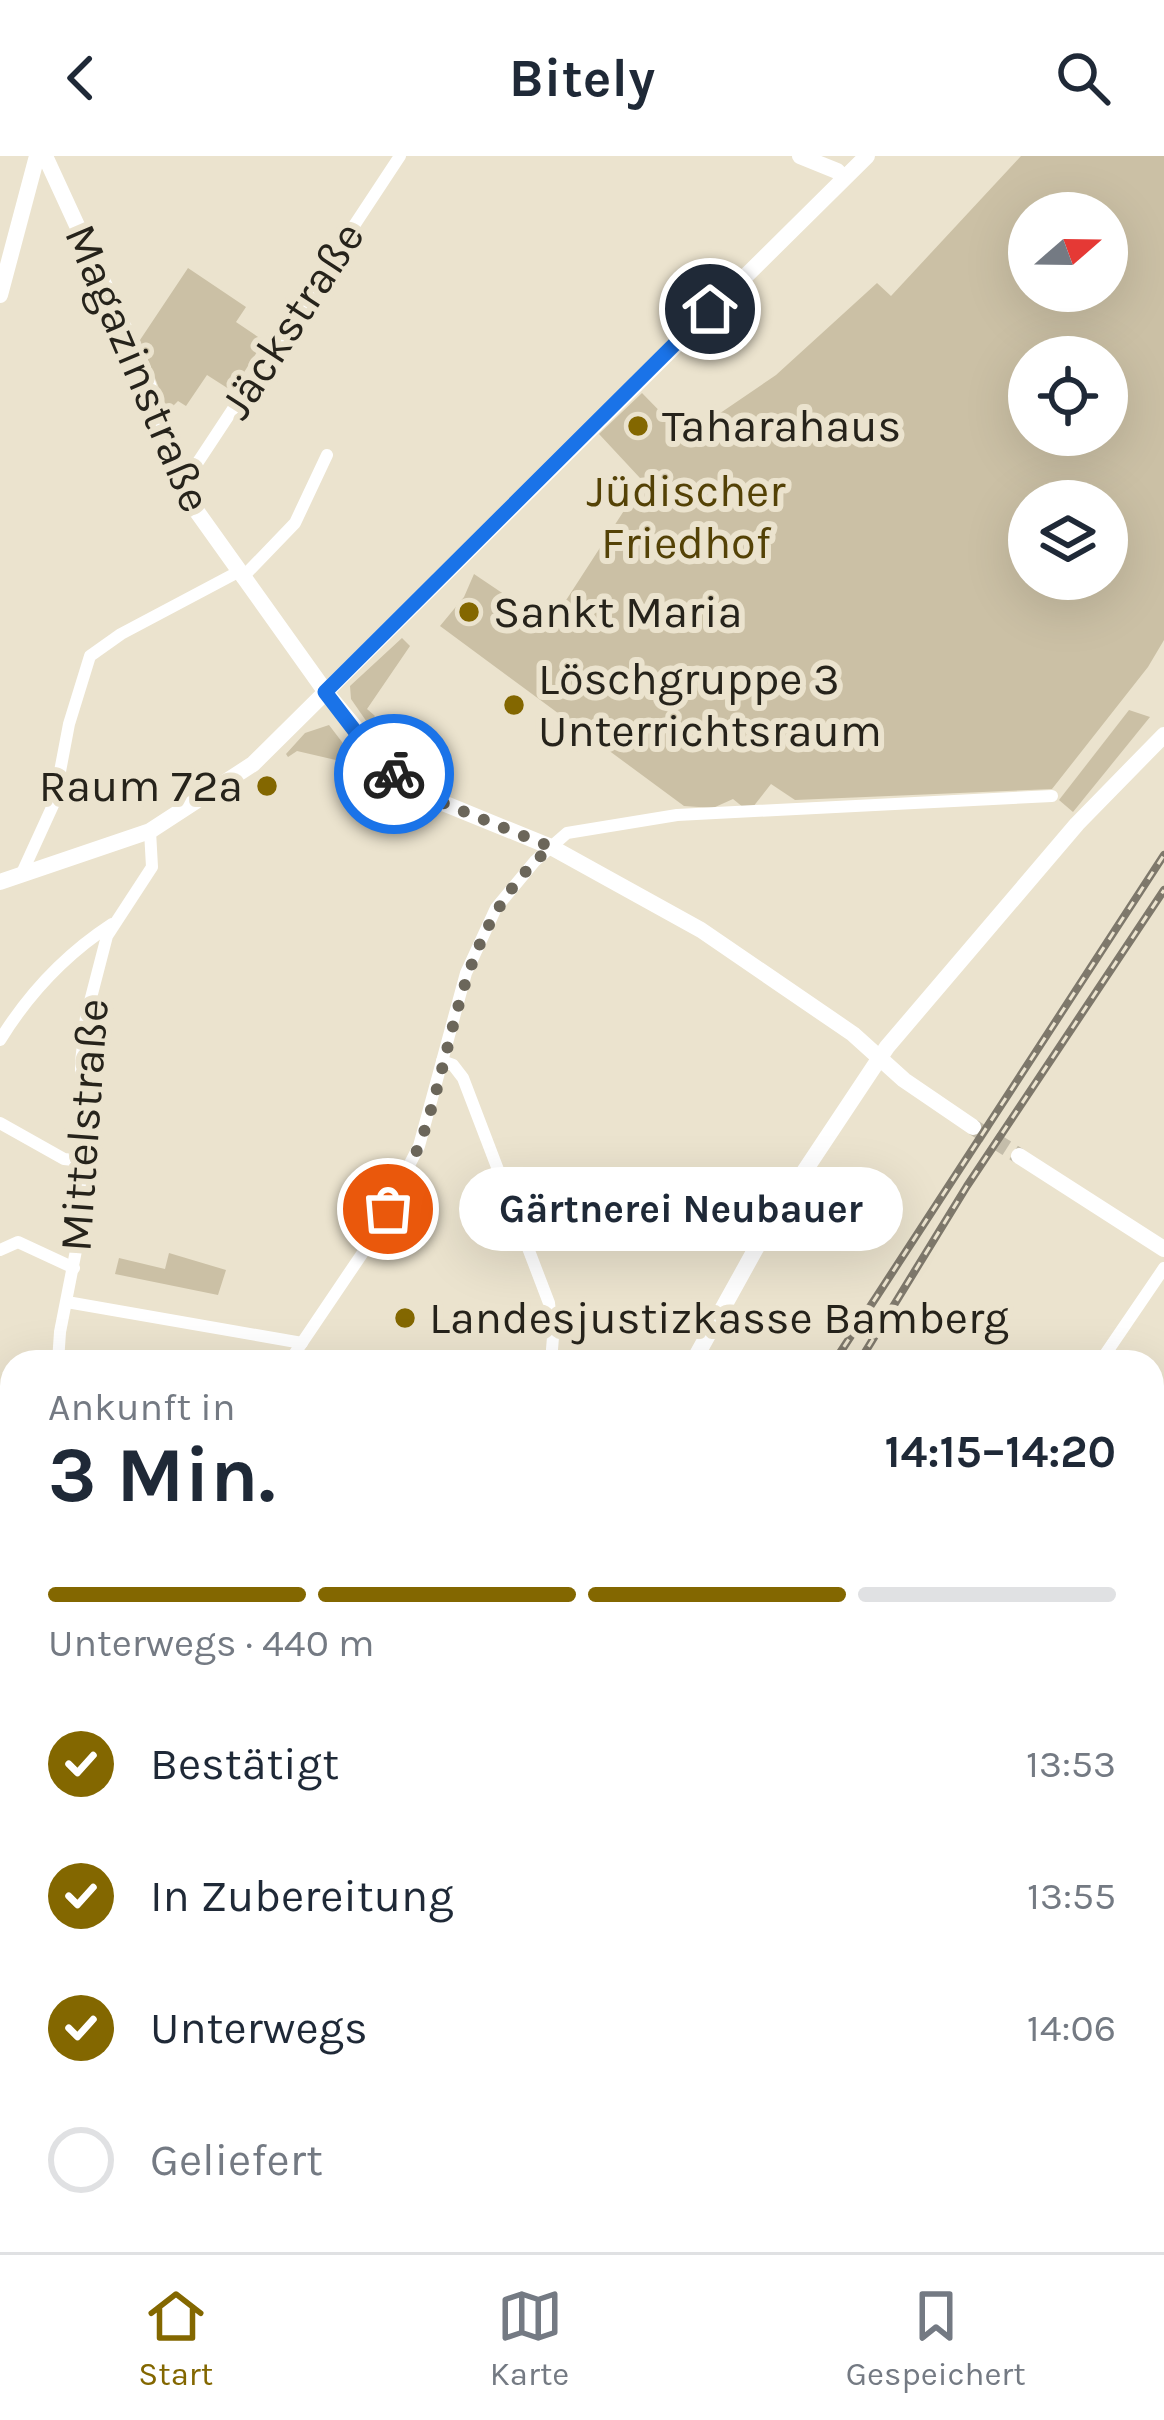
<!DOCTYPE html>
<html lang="de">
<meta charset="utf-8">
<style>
body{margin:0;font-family:Karla,sans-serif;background:#f6f6f7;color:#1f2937;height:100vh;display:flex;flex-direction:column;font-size:45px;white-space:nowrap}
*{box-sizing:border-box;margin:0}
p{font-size:39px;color:#747a83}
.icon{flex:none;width:66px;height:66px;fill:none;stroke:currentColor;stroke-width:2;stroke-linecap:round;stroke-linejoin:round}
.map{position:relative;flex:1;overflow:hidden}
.side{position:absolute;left:0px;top:1194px;width:1164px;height:903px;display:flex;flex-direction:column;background:#fff;border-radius:36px 36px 0 0;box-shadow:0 12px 48px #0002}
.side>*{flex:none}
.needle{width:78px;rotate:70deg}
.tools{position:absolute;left:1008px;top:36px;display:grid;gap:24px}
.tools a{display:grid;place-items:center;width:120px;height:120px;border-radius:50%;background:#fff;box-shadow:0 12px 48px #0002;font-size:60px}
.pin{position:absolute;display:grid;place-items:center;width:102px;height:102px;color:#fff;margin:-51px;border:6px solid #fff;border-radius:50%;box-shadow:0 3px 12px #0007}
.courier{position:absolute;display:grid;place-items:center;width:120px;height:120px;margin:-60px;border:9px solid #1a73e8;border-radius:50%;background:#fff;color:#222;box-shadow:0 3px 15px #0007}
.bubble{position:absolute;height:84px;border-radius:42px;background:#fff;box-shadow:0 12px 48px #0002;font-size:39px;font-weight:700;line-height:84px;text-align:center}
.head em{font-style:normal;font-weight:700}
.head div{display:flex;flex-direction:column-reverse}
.head{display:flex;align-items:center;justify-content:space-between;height:204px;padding:0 48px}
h1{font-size:78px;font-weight:700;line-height:90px}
.bar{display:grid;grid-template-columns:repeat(4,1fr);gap:18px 12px;align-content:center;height:144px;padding:0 48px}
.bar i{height:15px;border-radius:9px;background:#e0e1e3}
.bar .on{background:#836700}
.bar p{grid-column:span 4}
ol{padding:0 48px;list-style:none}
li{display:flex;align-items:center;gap:36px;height:132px}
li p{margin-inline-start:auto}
li .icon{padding:12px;border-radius:50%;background:#836700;color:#fff;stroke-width:4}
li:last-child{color:#747a83}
li i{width:66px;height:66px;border:6px solid #e0e1e3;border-radius:50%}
header{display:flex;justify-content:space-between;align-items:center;height:156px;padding:0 48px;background:#fff;font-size:54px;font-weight:700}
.tabs{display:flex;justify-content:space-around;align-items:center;height:168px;border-top:3px solid #e0e1e3;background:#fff;font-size:33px;color:#747a83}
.tabs a{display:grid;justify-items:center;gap:6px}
.tabs .on{color:#836700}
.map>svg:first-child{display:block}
.green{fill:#cbc0a5;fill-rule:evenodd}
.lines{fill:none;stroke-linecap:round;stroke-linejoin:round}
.secondary-tunnel{stroke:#c4bdaa;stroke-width:16;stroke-dasharray:16 8;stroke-linecap:butt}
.street{stroke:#fff;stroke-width:12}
.secondary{stroke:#fff;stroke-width:16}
.rail-casing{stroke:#7e786b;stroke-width:8}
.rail{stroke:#ebe3ce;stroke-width:3;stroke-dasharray:9;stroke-linecap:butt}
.done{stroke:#6b665a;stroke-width:12;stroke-dasharray:0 21.6}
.route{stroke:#1a73e8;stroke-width:15}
.poi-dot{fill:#836700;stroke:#ebe3ce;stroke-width:4.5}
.labels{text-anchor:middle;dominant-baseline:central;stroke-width:12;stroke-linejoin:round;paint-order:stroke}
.street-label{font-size:45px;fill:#26231b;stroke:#ebe3ce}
.poi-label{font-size:45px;fill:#26231b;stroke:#ebe3ce;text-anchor:start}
.park-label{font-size:45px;fill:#544206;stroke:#ebe3ce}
</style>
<header><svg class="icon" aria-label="back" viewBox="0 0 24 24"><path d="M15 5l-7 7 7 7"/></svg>Bitely<svg class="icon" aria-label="search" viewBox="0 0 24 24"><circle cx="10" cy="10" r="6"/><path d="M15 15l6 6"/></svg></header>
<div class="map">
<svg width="1164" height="2096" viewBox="0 0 1164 2096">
<rect width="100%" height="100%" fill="#ebe3ce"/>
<g class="green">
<path d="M1021,0H1164V484L1148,511L1052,633L795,644L771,628L749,656L733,643L713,652L684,650L440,470L464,441L474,418L550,469L638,333L640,322L599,278L642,237L685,281L776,219L877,127L891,140ZM1029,57H1107V135H1029ZM1029,201H1107V279H1029ZM1029,345H1107V423H1029Z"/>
<path d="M188,112L246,151L236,166L264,185L232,235L207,219L186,250L178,245L168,255L140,184Z"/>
<path d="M402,482L410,490L367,553L375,560L369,569L351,543L350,530Z"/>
<path d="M1129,554L1150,561L1073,656L1059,644Z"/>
<path d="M329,569L355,603L353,608L297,595L288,601L286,598L305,577Z"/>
<path d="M169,1097L226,1114L218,1139L115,1118L119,1102L165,1113Z"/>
<path d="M1152,1818L1164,1829V1917L1152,1905L1162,1890L1152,1878Z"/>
</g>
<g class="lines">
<path class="secondary-tunnel" d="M973,971L1019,1000"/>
<g class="street">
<path d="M178,322L198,306L400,0"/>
<path d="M242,422L295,367L327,299"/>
<path d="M22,717L54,647L69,568L90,500L121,478L238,416"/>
<path d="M0,884C29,837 66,798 112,768"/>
<path d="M442,905L453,909L463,922L549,1147L553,1181L551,1206"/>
<path d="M0,967L64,1003L83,1005"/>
<path d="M0,1094L18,1086L74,1112"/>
<path d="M67,1146L302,1187"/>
<path d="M58,1206L60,1176L81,1069V906L86,861L107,780L152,711L150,675"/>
<path d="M289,1206L368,1089L419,990L466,817L496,752L535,705L567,677L677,659L1052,640"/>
<path d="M1100,1206L1164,1112"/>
<path d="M1152,1444L1164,1419"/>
<path d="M0,1517L12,1512"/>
<path d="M1152,1631L1164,1642"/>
<path d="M0,1784L12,1756"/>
<path d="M0,1885L12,1895"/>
<path d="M530,2085L540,2096"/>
<path d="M450,2096L458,2085"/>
<path d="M789,2096L801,2085"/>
</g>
<g class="secondary">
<path d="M45,0L143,213L174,311L188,343L325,535L392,616L443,647L551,691L701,774L853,878L904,924L973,971"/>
<path d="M800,0L837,15L844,22"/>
<path d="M0,139L37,0"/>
<path d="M0,726L150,675L253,608L867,0"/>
<path d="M1019,1000L1164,1093"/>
<path d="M693,1206L770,1067L887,891L1077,668L1164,579"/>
<path d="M0,1406L12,1412"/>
<path d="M1152,1953L1164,1966"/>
<path d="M161,2096L169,2085"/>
</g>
<defs>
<g id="rail">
<path d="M969,1169L970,1170"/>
<path d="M834,1206L1164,699"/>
<path d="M859,1206L967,1030L1164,734"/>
<path d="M280,2096L287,2085"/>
</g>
</defs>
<use href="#rail" class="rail-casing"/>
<use href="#rail" class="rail"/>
</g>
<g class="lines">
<path class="done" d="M388,1053C400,1028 415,1003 424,976C459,871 460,769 551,691L443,647L394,618"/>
<path class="route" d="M394,618L371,596L325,536L710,153"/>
</g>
<g class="poi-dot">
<circle cx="638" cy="270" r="12"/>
<circle cx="469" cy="456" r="12"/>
<circle cx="514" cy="549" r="12"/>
<circle cx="267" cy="630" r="12"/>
<circle cx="405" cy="1162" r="12"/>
</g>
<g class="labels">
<g class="street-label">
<text transform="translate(292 164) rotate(-57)">Jäckstraße</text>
<text transform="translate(138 212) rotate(67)">Magazinstraße</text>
<text transform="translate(84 969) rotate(-86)">Mittelstraße</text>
</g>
<g class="poi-label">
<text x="662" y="270">Taharahaus</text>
<text x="493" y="456">Sankt Maria</text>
<text x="538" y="523">Löschgruppe 3<tspan x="538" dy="52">Unterrichtsraum</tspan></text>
<text x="243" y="630" text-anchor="end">Raum 72a</text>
<text x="429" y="1162">Landesjustizkasse Bamberg</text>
</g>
<g class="park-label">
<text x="686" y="335">Jüdischer<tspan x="686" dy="52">Friedhof</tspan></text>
</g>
</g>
</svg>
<div class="tools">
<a><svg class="needle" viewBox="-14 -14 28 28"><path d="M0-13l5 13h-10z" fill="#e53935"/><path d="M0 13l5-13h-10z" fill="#747a83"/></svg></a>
<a><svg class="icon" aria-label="locate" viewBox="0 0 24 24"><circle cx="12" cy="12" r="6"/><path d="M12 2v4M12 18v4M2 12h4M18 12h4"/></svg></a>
<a><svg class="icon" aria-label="layers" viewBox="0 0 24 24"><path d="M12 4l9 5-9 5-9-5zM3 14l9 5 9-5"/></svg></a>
</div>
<div class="pin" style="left:388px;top:1053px;background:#ea580c"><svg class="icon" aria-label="bag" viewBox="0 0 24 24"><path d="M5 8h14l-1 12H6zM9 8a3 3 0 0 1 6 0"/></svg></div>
<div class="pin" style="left:710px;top:153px;background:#1f2937"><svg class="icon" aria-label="home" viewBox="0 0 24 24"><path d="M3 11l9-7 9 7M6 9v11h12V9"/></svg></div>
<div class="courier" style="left:394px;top:618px"><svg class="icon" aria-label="bike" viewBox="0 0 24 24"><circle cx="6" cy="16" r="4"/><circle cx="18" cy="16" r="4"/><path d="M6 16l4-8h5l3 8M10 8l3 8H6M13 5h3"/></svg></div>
<div class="bubble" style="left:459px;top:1011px;width:444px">Gärtnerei Neubauer</div>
<section class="side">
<div class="head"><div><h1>3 Min.</h1><p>Ankunft in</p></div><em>14:15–14:20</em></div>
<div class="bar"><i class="on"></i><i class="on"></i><i class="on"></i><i></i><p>Unterwegs · 440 m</p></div>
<ol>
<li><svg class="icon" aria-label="check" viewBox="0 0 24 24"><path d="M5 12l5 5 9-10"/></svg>Bestätigt<p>13:53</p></li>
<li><svg class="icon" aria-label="check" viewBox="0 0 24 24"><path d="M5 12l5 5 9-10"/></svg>In Zubereitung<p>13:55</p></li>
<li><svg class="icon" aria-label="check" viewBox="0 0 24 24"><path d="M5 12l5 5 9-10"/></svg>Unterwegs<p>14:06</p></li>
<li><i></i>Geliefert</li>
</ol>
</section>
</div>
<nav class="tabs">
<a class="on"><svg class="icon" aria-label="home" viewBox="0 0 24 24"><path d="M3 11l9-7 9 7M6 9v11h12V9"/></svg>Start</a>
<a><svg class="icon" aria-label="map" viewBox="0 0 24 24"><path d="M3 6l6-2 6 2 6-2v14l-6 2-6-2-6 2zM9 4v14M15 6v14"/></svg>Karte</a>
<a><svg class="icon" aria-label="saved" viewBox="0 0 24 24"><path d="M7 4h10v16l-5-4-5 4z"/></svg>Gespeichert</a>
</nav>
